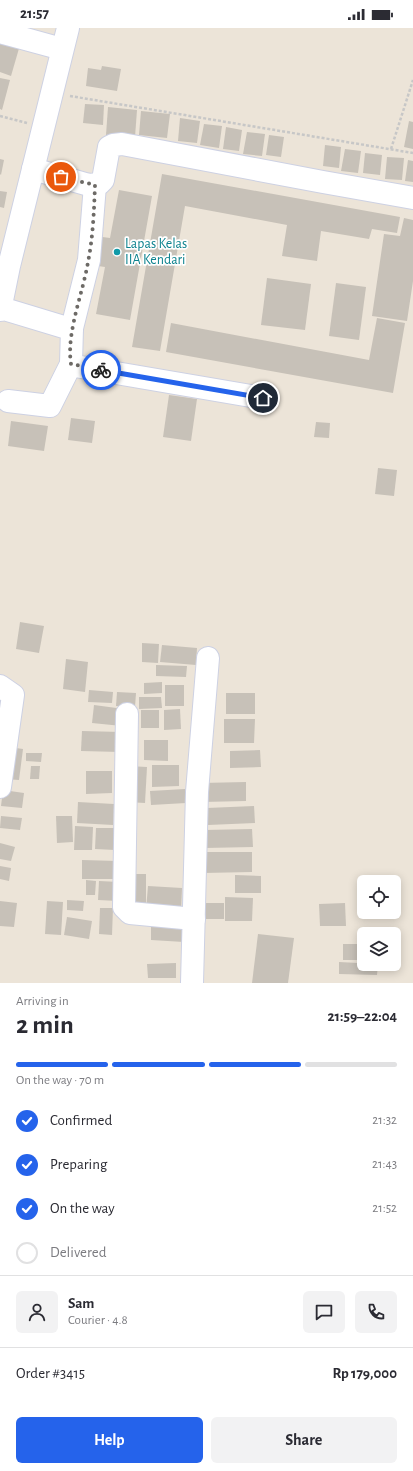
<!DOCTYPE html>
<meta charset="utf-8">
<style>
body{margin:0;font-family:"Alegreya Sans",sans-serif;background:#f2f2f3;color:#2b2b33;height:100vh;display:flex;flex-direction:column;font-size:15px;white-space:nowrap}
*{box-sizing:border-box;margin:0}
p{font-size:13px;color:#7c7c81}
.icon{flex:none;width:22px;height:22px;fill:none;stroke:currentColor;stroke-width:2;stroke-linecap:round;stroke-linejoin:round}
.map{position:relative;height:955px;overflow:hidden}
.drawer{display:flex;flex-direction:column;background:#fff;flex:1}
.drawer>*{flex:none}
.controls{position:absolute;left:357px;top:847px;display:grid;gap:8px}
.controls a{display:grid;place-items:center;width:44px;height:44px;border-radius:6px;background:#fff;box-shadow:0 2px 10px #0003;font-size:20px}
.pin{position:absolute;display:grid;place-items:center;width:34px;height:34px;color:#fff;margin:-17px;border:2px solid #fff;border-radius:50%;box-shadow:0 1px 4px #0007}
.courier{position:absolute;display:grid;place-items:center;width:40px;height:40px;margin:-20px;border:3px solid #2563eb;border-radius:50%;background:#fff;color:#222;box-shadow:0 1px 5px #0007}
.summary em{font-style:normal;font-weight:700}
.summary div{display:flex;flex-direction:column-reverse}
.summary{display:flex;align-items:center;justify-content:space-between;height:68px;padding:0 16px}
h1{font-size:26px;font-weight:700;line-height:30px}
.bar{display:grid;grid-template-columns:repeat(4,1fr);gap:6px 4px;align-content:center;height:48px;padding:0 16px}
.bar i{height:5px;border-radius:3px;background:#e1e1e2}
.bar .active{background:#2563eb}
.bar p{grid-column:span 4}
.line{display:flex;align-items:center;gap:10px;padding:0 16px;border-top:1px solid #e1e1e2}
.line div{flex:1}
.round{display:grid;place-items:center;flex:none;width:42px;height:42px;border-radius:6px;background:#f2f2f3}
ol{padding:0 16px;list-style:none}
li{display:flex;align-items:center;gap:12px;height:44px}
li p{margin-inline-start:auto}
li .icon{padding:4px;border-radius:50%;background:#2563eb;color:#fff;stroke-width:4}
li:last-child{color:#7c7c81}
li i{width:22px;height:22px;border:2px solid #e1e1e2;border-radius:50%}
.action{display:flex;gap:8px;margin-top:auto;padding:8px 16px}
.action a{flex:1;height:46px;border-radius:6px;background:#2563eb;color:#fff;font-size:16px;font-weight:700;line-height:46px;text-align:center}
.action a+a{background:#f2f2f3;color:#2b2b33}
.status{display:flex;justify-content:space-between;align-items:center;height:28px;padding:0 20px;background:#fff;direction:ltr}
.status svg{height:11px;fill:currentColor}
.map>svg:first-child{display:block}
.building{fill:#c7c1b8}
.lines{fill:none;stroke-linecap:round;stroke-linejoin:round}
.minor-casing{stroke:#cdd1e3;stroke-width:24}
.path{stroke:#c7c7c7;stroke-width:2.5;stroke-dasharray:3 2;stroke-linecap:butt}
.minor{stroke:#fff;stroke-width:22}
.done{stroke:#6d6a66;stroke-width:4;stroke-dasharray:0 7.2}
.route{stroke:#2563eb;stroke-width:5}
.culture-dot{fill:#0f9aa8;stroke:#fff;stroke-width:1.5}
.labels{text-anchor:middle;dominant-baseline:central;stroke-width:3.5;stroke-linejoin:round;paint-order:stroke}
.culture-label{font-size:14px;fill:#0d838f;stroke:#fff;text-anchor:start}
</style>
<div class="status"><b>21:57</b><svg viewBox="0 0 49 12"><path d="M0 12V9h3v3zM5 12V6h3v6zM10 12V3h3v9zM15 12V0h3v12zM26 1h20v11H26zM47 4h2v5h-2z"/></svg></div>
<div class="map">
<svg width="413" height="955" viewBox="0 0 413 955">
<rect width="100%" height="100%" fill="#ece4d8"/>
<g class="building">
<path d="M0,11L20,17L11,48L0,44Z"/>
<path d="M102,38L121,41L117,63L86,58L88,40L101,42Z"/>
<path d="M0,50L10,52L2,82L0,81Z"/>
<path d="M85,76L104,77L103,97L83,95Z"/>
<path d="M108,79L137,82L135,109L106,107Z"/>
<path d="M141,83L170,86L167,110L139,107Z"/>
<path d="M180,90L200,93L197,115L178,113Z"/>
<path d="M409,93L413,94V121L404,119Z"/>
<path d="M204,96L222,98L219,120L200,117Z"/>
<path d="M226,99L242,102L239,123L223,121Z"/>
<path d="M247,104L265,106L262,128L243,126Z"/>
<path d="M269,107L284,109L281,129L266,127Z"/>
<path d="M325,117L341,119L339,140L323,138Z"/>
<path d="M345,121L361,123L358,145L341,143Z"/>
<path d="M365,125L382,127L380,147L363,145Z"/>
<path d="M387,129L404,130L402,152L385,151Z"/>
<path d="M0,131L4,132L1,147L0,146Z"/>
<path d="M408,132L413,133V154L405,153Z"/>
<path d="M162,146L400,189L397,205L372,201L369,211L321,203L317,233L282,228L287,197L185,178L160,323L132,319Z"/>
<path d="M119,162L152,168L130,292L96,286L105,239L91,237L95,208L110,210Z"/>
<path d="M0,163L7,164L4,180L0,179Z"/>
<path d="M404,190L413,192V253L407,293L372,288L384,206L400,208Z"/>
<path d="M267,250L311,256L305,302L261,297Z"/>
<path d="M336,255L366,259L359,312L329,308Z"/>
<path d="M377,290L405,295L393,365L166,324L171,295L369,332Z"/>
<path d="M169,367L197,371L191,413L163,409Z"/>
<path d="M71,390L95,393L92,415L68,412Z"/>
<path d="M11,393L48,398L44,423L8,418Z"/>
<path d="M316,394L330,395L329,410L314,409Z"/>
<path d="M378,440L397,442L394,468L375,466Z"/>
<path d="M20,594L44,598L39,625L16,621Z"/>
<path d="M142,615L159,616L158,635L142,634Z"/>
<path d="M162,617L197,620L196,637L160,634Z"/>
<path d="M66,631L88,634L85,664L63,661Z"/>
<path d="M156,637L187,638L186,649L156,648Z"/>
<path d="M162,654V665L144,666V655Z"/>
<rect x="165" y="657" width="19" height="21"/>
<path d="M89,662L113,664L112,675L88,674Z"/>
<path d="M117,664L136,665L135,679L116,678Z"/>
<rect x="226" y="665" width="29" height="21"/>
<path d="M139,669H161L162,680L139,681Z"/>
<path d="M94,677L124,681L122,698L92,695Z"/>
<path d="M180,681L181,701L164,702V682Z"/>
<rect x="141" y="682" width="18" height="18"/>
<path d="M224,691H255L254,715H224Z"/>
<path d="M82,703L121,704L120,724L81,723Z"/>
<path d="M144,712H168V733L144,732Z"/>
<path d="M9,719L23,721L19,752L5,751Z"/>
<path d="M260,722L261,739L230,740V723Z"/>
<path d="M26,725H42L41,734L26,733Z"/>
<path d="M152,737H179V758L152,759Z"/>
<path d="M31,738H40L39,751H30Z"/>
<path d="M128,738L147,739L145,775L127,774Z"/>
<path d="M86,743H112V765L86,766Z"/>
<path d="M246,754V773L202,774L201,755Z"/>
<path d="M185,761L186,775L151,777L150,763Z"/>
<path d="M3,762L24,765L22,780L1,778Z"/>
<path d="M78,774L114,776L113,797L77,795Z"/>
<path d="M254,778L255,795L208,797L207,780Z"/>
<path d="M1,788L22,790L20,802L0,800Z"/>
<path d="M56,788H72L73,814L57,815Z"/>
<path d="M75,798L93,799L92,822H74Z"/>
<path d="M96,800H115V822L95,821Z"/>
<path d="M252,801L253,819L205,820L204,802Z"/>
<path d="M0,815L15,819L11,833L0,831Z"/>
<path d="M203,824H252V844L203,845Z"/>
<path d="M82,832L118,833V851H82Z"/>
<path d="M0,838L11,840L9,853L0,851Z"/>
<rect x="129" y="846" width="17" height="32"/>
<path d="M235,847L261,848V865H235Z"/>
<path d="M86,852L96,853L95,867H86Z"/>
<path d="M99,853L119,854L118,873L98,872Z"/>
<path d="M148,858L182,860L181,883L146,882Z"/>
<path d="M225,869L253,870L252,893H225Z"/>
<path d="M67,872L84,873L83,883L67,882Z"/>
<path d="M0,873L17,875L14,899L0,898Z"/>
<path d="M47,873L63,874L61,907L45,906Z"/>
<rect x="205" y="875" width="19" height="16"/>
<path d="M345,875L346,898H320L319,876Z"/>
<path d="M100,880H113L112,907L99,906Z"/>
<path d="M67,889L92,893L89,911L64,907Z"/>
<path d="M151,894L185,895L184,914L151,912Z"/>
<path d="M258,906L294,910L288,955H252Z"/>
<rect x="343" y="916" width="21" height="16"/>
<path d="M339,934L378,936L377,947L339,946Z"/>
<path d="M176,935V950H148L147,936Z"/>
</g>
<g class="lines">
<defs>
<g id="minor">
<path d="M0,4L62,21"/>
<path d="M33,141L89,157L99,156L103,152L109,119L113,117L122,116L323,154L413,170"/>
<path d="M1,280L67,300H72L71,336L75,338L263,370"/>
<path d="M0,282L9,238L68,0"/>
<path d="M72,300L89,232L95,157"/>
<path d="M8,373L50,378L71,336"/>
<path d="M0,658L13,667L0,759"/>
<path d="M127,686L124,879L130,885L194,891"/>
<path d="M192,955L197,764L208,630"/>
</g>
</defs>
<use href="#minor" class="minor-casing"/>
<g class="path">
<path d="M70,68L413,125"/>
<path d="M0,88L27,95"/>
<path d="M391,121L413,52"/>
</g>
<use href="#minor" class="minor"/>
</g>
<g class="lines">
<path class="done" d="M61,149L95,157C94,183 93,209 88,234C83,265 66,305 71,336L101,342"/>
<path class="route" d="M101,342L263,370"/>
</g>
<circle class="culture-dot" cx="117" cy="224" r="4"/>
<g class="labels">
<g class="culture-label">
<text x="125" y="216">Lapas Kelas<tspan x="125" dy="16">IIA Kendari</tspan></text>
</g>
</g>
</svg>
<div class="controls">
<a><svg class="icon" aria-label="locate" viewBox="0 0 24 24"><circle cx="12" cy="12" r="6"/><path d="M12 2v4M12 18v4M2 12h4M18 12h4"/></svg></a>
<a><svg class="icon" aria-label="layers" viewBox="0 0 24 24"><path d="M12 4l9 5-9 5-9-5zM3 14l9 5 9-5"/></svg></a>
</div>
<div class="pin" style="left:61px;top:149px;background:#ea580c"><svg class="icon" aria-label="bag" viewBox="0 0 24 24"><path d="M5 8h14l-1 12H6zM9 8a3 3 0 0 1 6 0"/></svg></div>
<div class="pin" style="left:263px;top:370px;background:#1f2937"><svg class="icon" aria-label="home" viewBox="0 0 24 24"><path d="M3 11l9-7 9 7M6 9v11h12V9"/></svg></div>
<div class="courier" style="left:101px;top:342px"><svg class="icon" aria-label="bike" viewBox="0 0 24 24"><circle cx="6" cy="16" r="4"/><circle cx="18" cy="16" r="4"/><path d="M6 16l4-8h5l3 8M10 8l3 8H6M13 5h3"/></svg></div>
</div>
<section class="drawer">
<div class="summary"><div><h1>2 min</h1><p>Arriving in</p></div><em>21:59–22:04</em></div>
<div class="bar"><i class="active"></i><i class="active"></i><i class="active"></i><i></i><p>On the way · 70 m</p></div>
<ol>
<li><svg class="icon" aria-label="check" viewBox="0 0 24 24"><path d="M5 12l5 5 9-10"/></svg>Confirmed<p>21:32</p></li>
<li><svg class="icon" aria-label="check" viewBox="0 0 24 24"><path d="M5 12l5 5 9-10"/></svg>Preparing<p>21:43</p></li>
<li><svg class="icon" aria-label="check" viewBox="0 0 24 24"><path d="M5 12l5 5 9-10"/></svg>On the way<p>21:52</p></li>
<li><i></i>Delivered</li>
</ol>
<div class="line" style="height:72px"><a class="round"><svg class="icon" aria-label="person" viewBox="0 0 24 24"><circle cx="12" cy="8" r="4"/><path d="M4 21q1-7 8-7t8 7"/></svg></a><div><b>Sam</b><p>Courier · 4.8</p></div><a class="round"><svg class="icon" aria-label="chat" viewBox="0 0 24 24"><path d="M4 5h16v11H9l-5 4z"/></svg></a><a class="round"><svg class="icon" aria-label="phone" viewBox="0 0 24 24"><path d="M5 4h4l2 5-3 2q2 4 5 5l2-3 5 2v4C11 20 4 13 5 4z"/></svg></a></div>
<div class="line" style="height:52px"><div>Order #3415</div><b>Rp 179,000</b></div>
<div class="action"><a>Help</a><a>Share</a></div>
</section>
